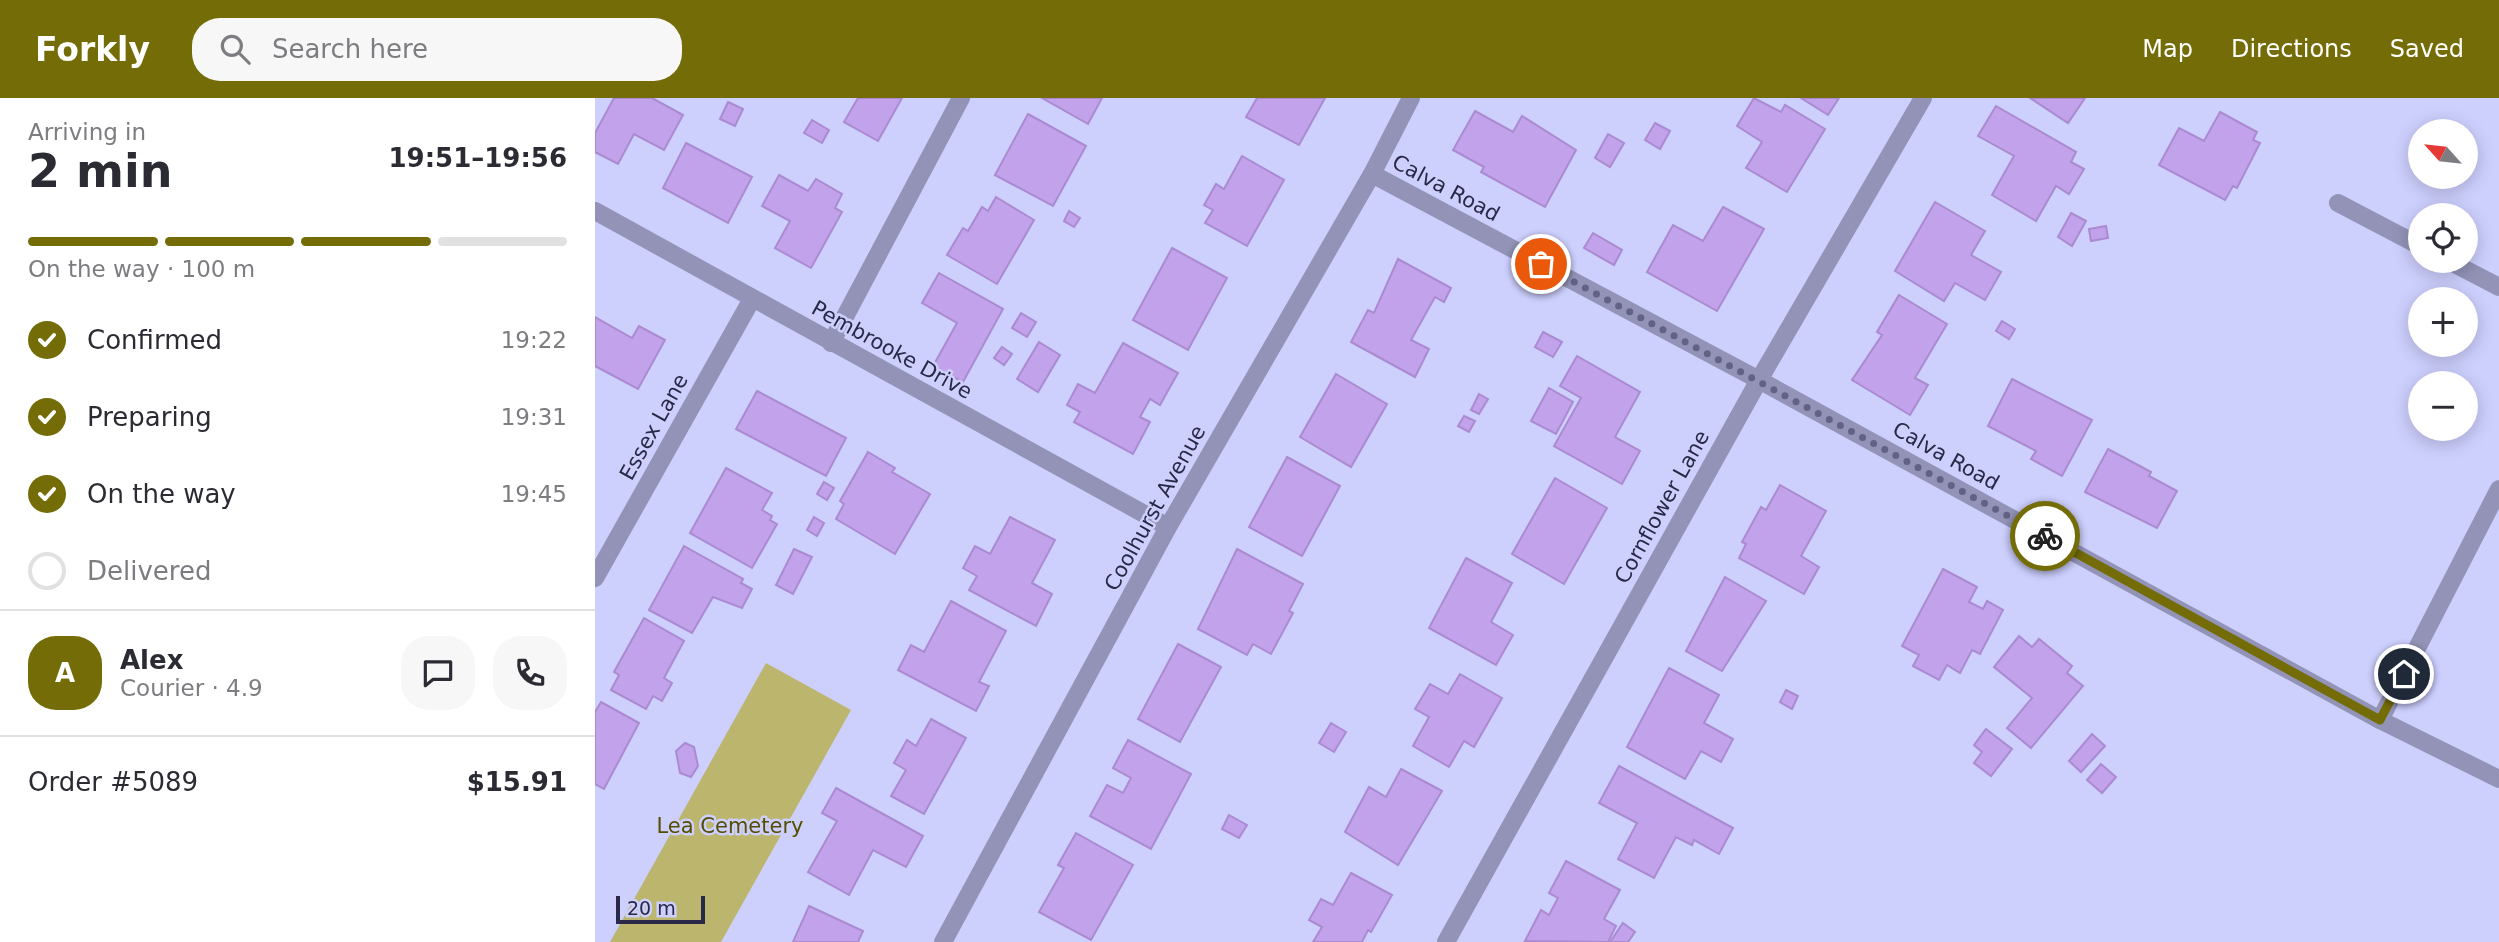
<!DOCTYPE html>
<meta charset="utf-8">
<style>
body{margin:0;font-family:"DejaVu Sans",sans-serif;background:#f7f7f7;color:#2b2b33;height:100vh;display:flex;flex-direction:column;font-size:26px;white-space:nowrap}
*{box-sizing:border-box;margin:0}
p{font-size:23px;color:#7c7c81}
.icon{flex:none;width:38px;height:38px;fill:none;stroke:currentColor;stroke-width:2;stroke-linecap:round;stroke-linejoin:round}
.map{position:relative;flex:1;overflow:hidden}
.side{display:flex;flex-direction:column;background:#fff;width:595px}
.side>*{flex:none}
.needle{width:46px;rotate:297deg}
.controls{position:absolute;left:1813px;top:21px;display:grid;gap:14px}
.controls a{display:grid;place-items:center;width:70px;height:70px;border-radius:50%;background:#fff;box-shadow:0 4px 18px #0003;font-size:35px}
.scale{position:absolute;left:21px;bottom:18px;width:89px;box-sizing:border-box;padding-left:7px;border:4px solid #292846;border-top:0;font-size:19px;line-height:24px;white-space:nowrap;color:#292846;-webkit-text-stroke:5px #cdcffd;paint-order:stroke}
.pin{position:absolute;display:grid;place-items:center;width:60px;height:60px;color:#fff;margin:-30px;border:4px solid #fff;border-radius:50%;box-shadow:0 2px 7px #0007}
.courier{position:absolute;display:grid;place-items:center;width:70px;height:70px;margin:-35px;border:5px solid #746c06;border-radius:50%;background:#fff;color:#222;box-shadow:0 2px 9px #0007}
.overview em{font-style:normal;font-weight:800}
.overview div{display:flex;flex-direction:column-reverse}
.overview{display:flex;align-items:center;justify-content:space-between;height:119px;padding:0 28px}
h1{font-size:46px;font-weight:800;line-height:52px}
.bar{display:grid;grid-template-columns:repeat(4,1fr);gap:10px 7px;align-content:center;height:84px;padding:0 28px}
.bar i{height:9px;border-radius:5px;background:#e1e1e2}
.bar .selected{background:#746c06}
.bar p{grid-column:span 4}
.line{display:flex;align-items:center;gap:18px;padding:0 28px;border-top:2px solid #e1e1e2}
.line div{flex:1}
.round{display:grid;place-items:center;flex:none;width:74px;height:74px;border-radius:28px;background:#f7f7f7}
ol{padding:0 28px;list-style:none}
li{display:flex;align-items:center;gap:21px;height:77px}
li p{margin-inline-start:auto}
li .icon{padding:7px;border-radius:50%;background:#746c06;color:#fff;stroke-width:4}
li:last-child{color:#7c7c81}
li i{width:38px;height:38px;border:4px solid #e1e1e2;border-radius:50%}
header{display:flex;align-items:center;gap:42px;box-sizing:border-box;height:98px;padding:0 35px;background:#746c06;color:#fff}
header strong{font-size:33px}
nav{display:flex;gap:38px;margin-inline-start:auto;font-size:24px}
.search{width:490px;height:63px;background:#f7f7f7;display:flex;align-items:center;gap:18px;box-sizing:border-box;padding:0 24px;border-radius:28px;color:#7c7c81;font-size:26px}
main{display:flex;flex:1;min-height:0}
.map>svg:first-child{display:block}
.green{fill:#bbb56e}
.building{fill:#c2a3eb;stroke:#aa8ad1;stroke-width:2}
.lines{fill:none;stroke-linecap:round;stroke-linejoin:round}
.minor{stroke:#9293b6;stroke-width:18}
.done{stroke:#626286;stroke-width:7;stroke-dasharray:0 12.6}
.route{stroke:#746c06;stroke-width:9}
.labels{text-anchor:middle;dominant-baseline:central;stroke-width:5;stroke-linejoin:round;paint-order:stroke}
.street-label{font-size:21px;fill:#292846;stroke:#cdcffd}
.park-label{font-size:21px;fill:#554e01;stroke:#cdcffd}
</style>
<header>
<strong>Forkly</strong>
<div class="search"><svg class="icon" aria-label="search" viewBox="0 0 24 24"><circle cx="10" cy="10" r="6"/><path d="M15 15l6 6"/></svg>Search here</div>
<nav><a>Map</a><a>Directions</a><a>Saved</a></nav>
</header>
<main>
<section class="side">
<div class="overview"><div><h1>2 min</h1><p>Arriving in</p></div><em>19:51–19:56</em></div>
<div class="bar"><i class="selected"></i><i class="selected"></i><i class="selected"></i><i></i><p>On the way · 100 m</p></div>
<ol>
<li><svg class="icon" aria-label="check" viewBox="0 0 24 24"><path d="M5 12l5 5 9-10"/></svg>Confirmed<p>19:22</p></li>
<li><svg class="icon" aria-label="check" viewBox="0 0 24 24"><path d="M5 12l5 5 9-10"/></svg>Preparing<p>19:31</p></li>
<li><svg class="icon" aria-label="check" viewBox="0 0 24 24"><path d="M5 12l5 5 9-10"/></svg>On the way<p>19:45</p></li>
<li><i></i>Delivered</li>
</ol>
<div class="line" style="height:126px"><b class="round" style="background:#746c06;color:#fff">A</b><div><b>Alex</b><p>Courier · 4.9</p></div><a class="round"><svg class="icon" aria-label="chat" viewBox="0 0 24 24"><path d="M4 5h16v11H9l-5 4z"/></svg></a><a class="round"><svg class="icon" aria-label="phone" viewBox="0 0 24 24"><path d="M5 4h4l2 5-3 2q2 4 5 5l2-3 5 2v4C11 20 4 13 5 4z"/></svg></a></div>
<div class="line" style="height:91px"><div>Order #5089</div><b>$15.91</b></div>
</section>
<div class="map">
<svg width="1904" height="844" viewBox="0 0 1904 844">
<rect width="100%" height="100%" fill="#cdcffd"/>
<path class="green" d="M171,565L256,612L126,844H15Z"/>
<g class="building">
<path d="M19,0H57L88,17L69,52L39,36L23,66L0,54V35Z"/>
<path d="M263,0H307L283,43L249,24Z"/>
<path d="M447,0H507L493,26Z"/>
<path d="M662,0H730L704,47L651,19Z"/>
<path d="M1159,0L1186,14L1190,7L1230,31L1192,94L1151,70L1167,44L1142,28Z"/>
<path d="M1206,0H1244L1233,17Z"/>
<path d="M1435,0H1490L1473,25Z"/>
<path d="M133,4L148,11L140,28L125,21Z"/>
<path d="M1401,8L1481,54L1476,64L1489,71L1474,96L1461,88L1441,123L1397,97L1419,58L1383,38Z"/>
<path d="M880,13L918,34L927,18L981,52L950,109L886,74L889,69L858,52Z"/>
<path d="M1625,14L1662,34L1658,42L1665,45L1642,90L1638,88L1630,102L1564,67L1584,30L1609,43Z"/>
<path d="M433,16L491,48L458,108L400,77Z"/>
<path d="M217,22L234,32L227,45L209,35Z"/>
<path d="M1060,25L1075,33L1065,51L1050,42Z"/>
<path d="M1013,36L1029,45L1015,69L1000,60Z"/>
<path d="M91,45L157,79L133,125L68,90Z"/>
<path d="M647,58L689,82L652,148L610,125L618,112L609,107L621,86L629,91Z"/>
<path d="M184,77L213,93L221,81L247,96L240,110L247,114L216,170L180,150L195,123L167,108Z"/>
<path d="M401,99L439,122L402,186L352,157L368,130L373,133L387,109L393,113Z"/>
<path d="M1340,104L1390,133L1376,157L1406,174L1390,202L1360,185L1349,203L1300,173Z"/>
<path d="M1128,109L1169,131L1122,213L1052,174L1078,127L1108,143Z"/>
<path d="M474,113L485,120L479,129L469,123Z"/>
<path d="M1476,115L1491,123L1477,148L1463,139Z"/>
<path d="M1511,128L1513,140L1496,143L1494,131Z"/>
<path d="M998,135L1027,152L1019,167L989,150Z"/>
<path d="M577,150L632,180L593,252L538,222Z"/>
<path d="M803,161L856,190L849,204L840,199L816,242L834,251L820,279L756,244L773,212L779,215Z"/>
<path d="M344,175L408,211L368,284L338,268L362,225L327,205Z"/>
<path d="M1304,197L1352,226L1320,280L1333,287L1315,317L1257,282L1287,237L1282,234Z"/>
<path d="M426,215L441,224L432,239L417,230Z"/>
<path d="M0,219L37,240L44,228L70,242L43,291L0,268Z"/>
<path d="M1407,223L1420,231L1414,241L1401,233Z"/>
<path d="M948,234L967,244L958,259L940,249Z"/>
<path d="M444,244L465,257L443,294L422,281Z"/>
<path d="M528,245L583,275L565,307L555,301L545,319L555,324L538,356L479,324L485,314L472,307L483,286L500,295Z"/>
<path d="M407,249L417,256L409,267L399,260Z"/>
<path d="M982,258L1045,294L1020,339L1045,353L1027,386L959,348L986,300L965,288Z"/>
<path d="M741,276L792,306L756,369L705,339Z"/>
<path d="M1417,281L1497,322L1467,378L1436,361L1441,353L1393,328Z"/>
<path d="M954,290L978,304L961,336L936,323Z"/>
<path d="M162,293L251,340L231,378L141,331Z"/>
<path d="M884,296L893,301L884,316L876,312Z"/>
<path d="M869,318L880,323L874,334L863,328Z"/>
<path d="M1513,351L1556,374L1554,378L1582,393L1562,430L1490,394Z"/>
<path d="M273,354L300,370L297,374L335,396L300,456L241,421L249,406L245,403Z"/>
<path d="M692,359L745,388L707,458L654,429Z"/>
<path d="M131,370L177,395L167,412L177,418L175,422L182,426L157,470L95,435Z"/>
<path d="M960,380L1012,410L969,486L917,456Z"/>
<path d="M229,384L239,390L232,402L222,396Z"/>
<path d="M1185,387L1231,413L1206,458L1224,469L1209,496L1144,460L1151,446L1147,444L1166,409L1171,412Z"/>
<path d="M219,419L229,425L222,438L212,432Z"/>
<path d="M415,419L460,442L437,485L457,496L441,528L374,492L382,478L368,470L380,448L395,456Z"/>
<path d="M89,448L148,481L146,485L157,491L147,510L118,499L97,535L54,512Z"/>
<path d="M199,451L217,459L198,496L181,487Z"/>
<path d="M642,451L708,486L694,513L698,515L676,556L658,546L652,557L603,531Z"/>
<path d="M871,460L917,485L896,524L918,537L901,567L834,530Z"/>
<path d="M1348,471L1382,489L1374,504L1388,511L1392,503L1408,512L1385,556L1377,552L1365,575L1352,567L1344,582L1318,568L1324,557L1307,548Z"/>
<path d="M1130,479L1171,503L1127,573L1091,553Z"/>
<path d="M356,503L411,533L384,584L394,588L381,613L303,572L316,547L329,554Z"/>
<path d="M49,520L89,543L69,580L77,585L67,603L58,598L51,611L16,592L24,577L19,574Z"/>
<path d="M1424,538L1437,549L1444,541L1477,568L1472,575L1488,588L1436,650L1412,630L1437,600L1399,569Z"/>
<path d="M583,546L626,569L585,644L543,621Z"/>
<path d="M1074,570L1124,597L1109,625L1138,641L1126,664L1106,653L1090,681L1032,649Z"/>
<path d="M865,576L907,600L879,649L869,643L854,669L818,648L834,619L820,611L835,586L853,596Z"/>
<path d="M1191,592L1203,598L1197,611L1185,604Z"/>
<path d="M6,604L44,625L9,691L0,686V614Z"/>
<path d="M336,621L371,640L329,716L296,698L311,672L299,665L312,642L321,648Z"/>
<path d="M736,625L751,634L739,654L724,645Z"/>
<path d="M1391,631L1417,651L1396,678L1379,665L1387,654L1379,647Z"/>
<path d="M1497,636L1510,648L1486,674L1474,663Z"/>
<path d="M533,642L596,676L556,751L495,718L512,687L528,695L536,680L518,670Z"/>
<path d="M90,645L99,649L103,668L96,679L85,675L81,653Z"/>
<path d="M1506,666L1521,679L1507,695L1492,682Z"/>
<path d="M1024,668L1138,730L1124,756L1099,742L1097,747L1081,739L1059,780L1023,761L1042,725L1004,705Z"/>
<path d="M806,671L847,693L803,767L750,734L774,689L791,699Z"/>
<path d="M241,690L328,738L311,769L278,752L254,797L213,774L242,723L227,715Z"/>
<path d="M634,717L652,727L644,740L627,731Z"/>
<path d="M481,735L538,767L496,842L444,814L469,770L463,767Z"/>
<path d="M971,763L1025,792L1009,821L1021,828L1013,844L930,843L946,812L954,817L963,800L954,795Z"/>
<path d="M756,775L797,797L776,834L773,832L767,844H718L727,829L714,822L726,801L738,807Z"/>
<path d="M214,808L268,833L263,844H198Z"/>
<path d="M1028,825L1040,834L1033,844H1015Z"/>
</g>
<g class="lines">
<g class="minor">
<path d="M777,76L1164,282L1785,622L1904,681"/>
<path d="M1743,105L1825,148"/>
<path d="M0,113L573,429"/>
<path d="M1854,163L1904,189"/>
<path d="M236,245L366,0"/>
<path d="M0,480L157,201"/>
<path d="M1785,622L1904,391"/>
<path d="M348,844L573,429L777,76L816,0"/>
<path d="M851,844L1164,282L1328,0"/>
</g>
</g>
<g class="lines">
<path class="done" d="M946,166L1450,438"/>
<path class="route" d="M1450,438L1785,622L1809,576"/>
</g>
<g class="labels">
<g class="street-label">
<text transform="translate(851 90) rotate(28)">Calva Road</text>
<text transform="translate(297 252) rotate(29)">Pembrooke Drive</text>
<text transform="translate(59 329) rotate(-61)">Essex Lane</text>
<text transform="translate(1351 358) rotate(29)">Calva Road</text>
<text transform="translate(1067 409) rotate(-61)">Cornflower Lane</text>
<text transform="translate(560 410) rotate(-61)">Coolhurst Avenue</text>
</g>
<g class="park-label">
<text x="135" y="728">Lea Cemetery</text>
</g>
</g>
</svg>
<div class="controls">
<a><svg class="needle" viewBox="-14 -14 28 28"><path d="M0-13l5 13h-10z" fill="#e53935"/><path d="M0 13l5-13h-10z" fill="#7c7c81"/></svg></a>
<a><svg class="icon" aria-label="locate" viewBox="0 0 24 24"><circle cx="12" cy="12" r="6"/><path d="M12 2v4M12 18v4M2 12h4M18 12h4"/></svg></a>
<a>+</a>
<a>−</a>
</div>
<div class="scale">20 m</div>
<div class="pin" style="left:946px;top:166px;background:#ea580c"><svg class="icon" aria-label="bag" viewBox="0 0 24 24"><path d="M5 8h14l-1 12H6zM9 8a3 3 0 0 1 6 0"/></svg></div>
<div class="pin" style="left:1809px;top:576px;background:#1f2937"><svg class="icon" aria-label="home" viewBox="0 0 24 24"><path d="M3 11l9-7 9 7M6 9v11h12V9"/></svg></div>
<div class="courier" style="left:1450px;top:438px"><svg class="icon" aria-label="bike" viewBox="0 0 24 24"><circle cx="6" cy="16" r="4"/><circle cx="18" cy="16" r="4"/><path d="M6 16l4-8h5l3 8M10 8l3 8H6M13 5h3"/></svg></div>
</div>
</main>
